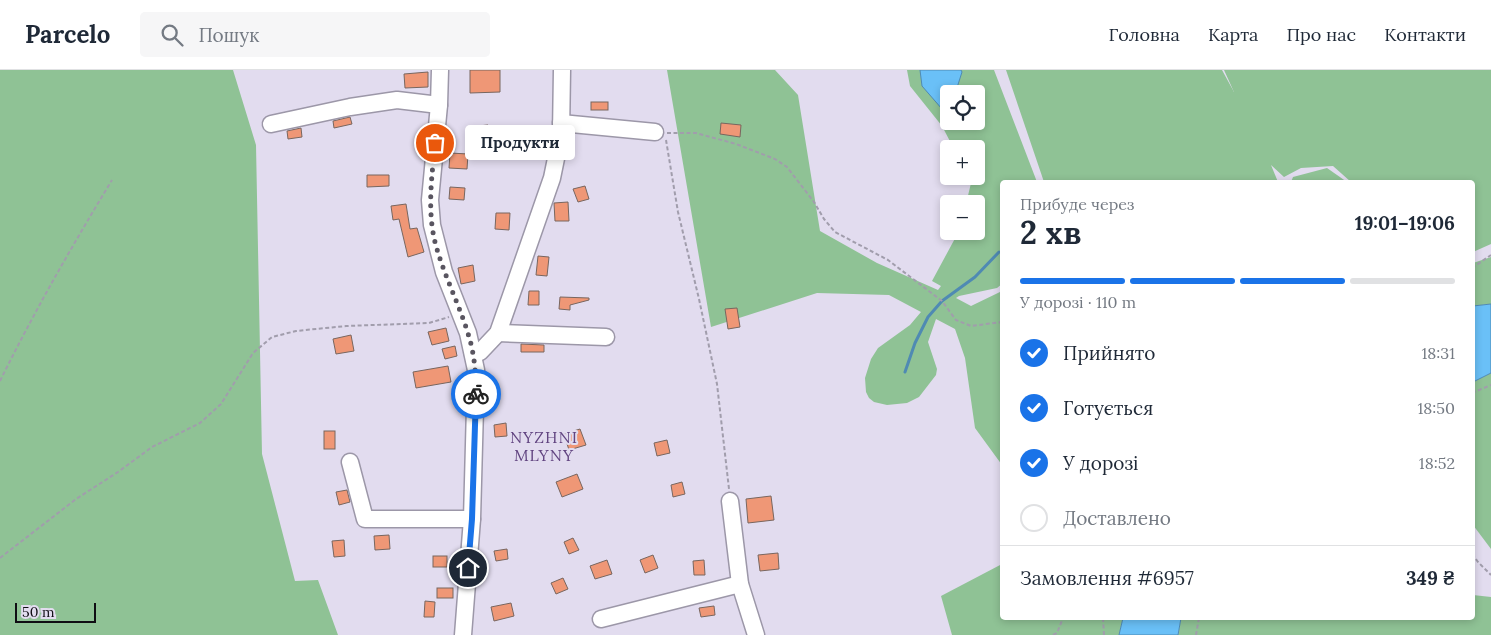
<!DOCTYPE html>
<html lang="uk">
<meta charset="utf-8">
<style>
body{margin:0;font-family:Lora,serif;background:#f6f6f7;color:#1f2937;height:100vh;display:flex;flex-direction:column;font-size:19px;white-space:nowrap}
*{box-sizing:border-box;margin:0}
p{font-size:16px;color:#747a83}
.icon{flex:none;width:28px;height:28px;fill:none;stroke:currentColor;stroke-width:2;stroke-linecap:round;stroke-linejoin:round}
.map{position:relative;flex:1;overflow:hidden}
.side{position:absolute;left:1000px;top:110px;width:475px;height:440px;display:flex;flex-direction:column;background:#fff;border-radius:5px;box-shadow:0 2px 8px #0003}
.side>*{flex:none}
.buttons{position:absolute;left:940px;top:15px;display:grid;gap:10px}
.buttons a{display:grid;place-items:center;width:45px;height:45px;border-radius:5px;background:#fff;box-shadow:0 2px 8px #0003;font-size:25px}
.scale{position:absolute;left:15px;bottom:12px;width:81px;box-sizing:border-box;padding-left:5px;border:2px solid #0f0d13;border-top:0;font-size:14px;line-height:18px;white-space:nowrap;color:#0f0d13;-webkit-text-stroke:4px #e2dcef;paint-order:stroke}
.pin{position:absolute;display:grid;place-items:center;width:42px;height:42px;color:#fff;margin:-21px;border:2px solid #fff;border-radius:50%;box-shadow:0 1px 5px #0007}
.courier{position:absolute;display:grid;place-items:center;width:50px;height:50px;margin:-25px;border:4px solid #1a73e8;border-radius:50%;background:#fff;color:#222;box-shadow:0 1px 6px #0007}
.bubble{position:absolute;height:35px;border-radius:5px;background:#fff;box-shadow:0 2px 8px #0003;font-size:16px;font-weight:700;line-height:35px;text-align:center}
.head em{font-style:normal;font-weight:700}
.head div{display:flex;flex-direction:column-reverse}
.head{display:flex;align-items:center;justify-content:space-between;height:85px;padding:0 20px}
h1{font-size:32px;font-weight:700;line-height:38px}
.bar{display:grid;grid-template-columns:repeat(4,1fr);gap:8px 5px;align-content:center;height:60px;padding:0 20px}
.bar i{height:6px;border-radius:4px;background:#e0e1e3}
.bar .selected{background:#1a73e8}
.bar p{grid-column:span 4}
.line{display:flex;align-items:center;gap:12px;padding:0 20px;border-top:1px solid #e0e1e3}
.line div{flex:1}
ol{padding:0 20px;list-style:none}
li{display:flex;align-items:center;gap:15px;height:55px}
li p{margin-inline-start:auto}
li .icon{padding:5px;border-radius:50%;background:#1a73e8;color:#fff;stroke-width:4}
li:last-child{color:#747a83}
li i{width:28px;height:28px;border:2px solid #e0e1e3;border-radius:50%}
header{display:flex;align-items:center;gap:30px;box-sizing:border-box;height:70px;padding:0 25px;background:#fff;border-bottom:1px solid #e0e1e3}
header strong{font-size:24px}
nav{display:flex;gap:28px;margin-inline-start:auto;font-size:18px}
.search{width:350px;height:45px;background:#f6f6f7;display:flex;align-items:center;gap:12px;box-sizing:border-box;padding:0 18px;border-radius:5px;color:#747a83;font-size:19px}
.map>svg:first-child{display:block}
.green{fill:#8fc295;fill-rule:evenodd}
.water{fill:#6ac0f7;stroke:#4f8ab3}
.lines{fill:none;stroke-linecap:round;stroke-linejoin:round}
.stream{stroke:#4f8ab3;stroke-width:3}
.building{fill:#ef9776;stroke:#78665f}
.minor-casing{stroke:#9c97a8;stroke-width:19}
.path{stroke:#a19dac;stroke-width:2;stroke-dasharray:4 2.5;stroke-linecap:butt}
.minor{stroke:#fff;stroke-width:16}
.done{stroke:#595560;stroke-width:5;stroke-dasharray:0 9}
.route{stroke:#1a73e8;stroke-width:6}
.labels{text-anchor:middle;dominant-baseline:central;stroke-width:4;stroke-linejoin:round;paint-order:stroke}
.quarter-label{font-size:16px;letter-spacing:1px;fill:#614480;stroke:#e2dcef}
</style>
<header>
<strong>Parcelo</strong>
<div class="search"><svg class="icon" aria-label="search" viewBox="0 0 24 24"><circle cx="10" cy="10" r="6"/><path d="M15 15l6 6"/></svg>Пошук</div>
<nav><a>Головна</a><a>Карта</a><a>Про нас</a><a>Контакти</a></nav>
</header>
<div class="map">
<svg width="1491" height="565" viewBox="0 0 1491 565">
<rect width="100%" height="100%" fill="#e2dcef"/>
<g class="green">
<path d="M0,0H233L256,75L262,384L295,511L318,510L338,565H0Z"/>
<path d="M667,0H775L798,25L820,161L877,193L938,220L941,216L932,211L959,161H976V134H966L971,113L967,106H976V79H954L942,56L910,16L907,0H994L1037,112H1002V214L997,218L959,226L956,228L971,236L1002,221V395L975,358L965,288L955,259L936,249L928,272L937,299L936,305L919,327L907,333L887,335L874,332L869,328L866,322L865,308L871,289L878,278L910,255L921,242L889,225L817,223L711,257ZM949,24H976V51H949Z"/>
<path d="M1006,0H1222L1234,22L1224,0H1491V174L1473,182L1472,112H1351L1333,96L1301,98L1284,107L1271,95L1278,112H1044Z"/>
<path d="M1327,98L1347,112H1291L1293,107Z"/>
<path d="M1491,187V234L1473,236V193Z"/>
<path d="M1491,303V479L1473,455V312Z"/>
<path d="M1002,494V548H1123L1119,565H952L941,526Z"/>
<path d="M1473,525L1491,527V565H1178L1181,548H1472Z"/>
</g>
<g class="water">
<path d="M920,0H961L962,2L955,24H949V34L942,39L922,16Z"/>
<path d="M1491,234V303L1473,312V236Z"/>
<path d="M1123,548H1181L1178,565H1119Z"/>
</g>
<g class="lines">
<path class="stream" d="M905,302L915,273L928,247L942,231L975,207L999,182"/>
</g>
<g class="building">
<path d="M470,0H500V22L470,23Z"/>
<path d="M428,2V17L405,18L404,4Z"/>
<rect x="591" y="32" width="17" height="8"/>
<path d="M350,47L352,54L334,58L333,51Z"/>
<path d="M721,53L741,55L740,67L720,64Z"/>
<path d="M488,55L489,69L479,70L478,56Z"/>
<path d="M301,58L302,67L288,69L287,61Z"/>
<path d="M450,83L468,84L467,99L449,98Z"/>
<path d="M367,105H389V116L367,117Z"/>
<path d="M585,116L589,129L578,132L573,119Z"/>
<path d="M450,117L465,118L464,130L449,129Z"/>
<path d="M568,132L569,151H555L554,133Z"/>
<path d="M406,134L410,159L417,158L424,182L408,187L399,149L393,150L391,136Z"/>
<path d="M496,143H510L509,160L495,159Z"/>
<path d="M538,186L549,187L547,206L536,205Z"/>
<path d="M473,195L475,211L461,214L458,198Z"/>
<path d="M529,221H539V235H528Z"/>
<path d="M560,227L589,228V230L570,235V240L559,239Z"/>
<path d="M737,238L740,257L728,259L725,239Z"/>
<path d="M446,258L449,271L432,275L428,262Z"/>
<path d="M351,265L354,281L336,284L333,269Z"/>
<path d="M521,274L544,275V282H521Z"/>
<path d="M455,276L457,286L445,289L442,279Z"/>
<path d="M448,296L451,312L416,318L413,302Z"/>
<path d="M506,353L507,366L495,367L494,355Z"/>
<path d="M580,359L586,375L569,380L564,364Z"/>
<rect x="324" y="361" width="11" height="18"/>
<path d="M667,370L670,383L657,386L654,373Z"/>
<path d="M577,404L583,419L562,427L556,412Z"/>
<path d="M682,412L685,424L673,427L671,415Z"/>
<path d="M347,420L350,432L339,435L336,422Z"/>
<path d="M771,426L774,450L748,453L746,429Z"/>
<path d="M389,465L390,479L375,480L374,466Z"/>
<path d="M573,468L579,480L569,484L564,472Z"/>
<path d="M344,470L345,486L334,487L332,471Z"/>
<path d="M507,479L508,489L496,491L494,481Z"/>
<path d="M778,483L779,499L760,501L758,485Z"/>
<path d="M653,485L658,498L645,503L640,490Z"/>
<rect x="433" y="486" width="14" height="11"/>
<path d="M607,490L612,504L595,509L590,496Z"/>
<path d="M704,490L705,505H694L693,491Z"/>
<path d="M563,508L568,519L556,524L551,513Z"/>
<rect x="437" y="518" width="16" height="10"/>
<path d="M425,531L435,532L434,547H424Z"/>
<path d="M511,533L514,546L494,551L491,537Z"/>
<path d="M714,536L715,545L701,547L699,538Z"/>
</g>
<g class="lines">
<defs>
<g id="minor">
<path d="M440,0L439,35L430,130L432,155L444,202L468,263L476,300L472,449L463,565"/>
<path d="M561,53L655,62"/>
<path d="M271,54L350,37L397,30L439,35"/>
<path d="M498,263L606,267"/>
<path d="M473,284L480,282L498,263L552,108L561,64L562,0"/>
<path d="M350,392L365,449H472"/>
<path d="M730,431L740,514L756,565"/>
<path d="M601,549L740,514"/>
</g>
</defs>
<use href="#minor" class="minor-casing"/>
<g class="path">
<path d="M667,63H696L736,74L775,89L787,97L814,132L824,149L835,162L888,190L942,231L956,250L971,256L1002,252"/>
<path d="M666,70L678,142L699,229L717,314L729,419"/>
<path d="M1472,198L1491,185"/>
<path d="M0,311C34,242 72,176 112,110"/>
<path d="M1472,323L1491,315"/>
<path d="M1472,484L1478,492L1491,505"/>
<path d="M0,488L76,429L118,402L152,377L200,353L221,334L253,283L272,267L296,261L346,256L429,253L449,247"/>
<path d="M1103,548L1104,565"/>
<path d="M1053,565L1057,563L1063,548"/>
<path d="M1196,565L1199,548"/>
</g>
<use href="#minor" class="minor"/>
</g>
<g class="lines">
<path class="done" d="M435,73C432,106 427,139 435,172C444,207 462,239 471,274C475,291 476,307 476,324"/>
<path class="route" d="M468,498L472,449L476,324"/>
</g>
<g class="labels">
<g class="quarter-label">
<text x="544" y="367">NYZHNI<tspan x="544" dy="18">MLYNY</tspan></text>
</g>
</g>
</svg>
<div class="buttons">
<a><svg class="icon" aria-label="locate" viewBox="0 0 24 24"><circle cx="12" cy="12" r="6"/><path d="M12 2v4M12 18v4M2 12h4M18 12h4"/></svg></a>
<a>+</a>
<a>−</a>
</div>
<div class="scale">50 m</div>
<div class="pin" style="left:435px;top:73px;background:#ea580c"><svg class="icon" aria-label="bag" viewBox="0 0 24 24"><path d="M5 8h14l-1 12H6zM9 8a3 3 0 0 1 6 0"/></svg></div>
<div class="pin" style="left:468px;top:498px;background:#1f2937"><svg class="icon" aria-label="home" viewBox="0 0 24 24"><path d="M3 11l9-7 9 7M6 9v11h12V9"/></svg></div>
<div class="courier" style="left:476px;top:324px"><svg class="icon" aria-label="bike" viewBox="0 0 24 24"><circle cx="6" cy="16" r="4"/><circle cx="18" cy="16" r="4"/><path d="M6 16l4-8h5l3 8M10 8l3 8H6M13 5h3"/></svg></div>
<div class="bubble" style="left:465px;top:55px;width:110px">Продукти</div>
<section class="side">
<div class="head"><div><h1>2 хв</h1><p>Прибуде через</p></div><em>19:01–19:06</em></div>
<div class="bar"><i class="selected"></i><i class="selected"></i><i class="selected"></i><i></i><p>У дорозі · 110 m</p></div>
<ol>
<li><svg class="icon" aria-label="check" viewBox="0 0 24 24"><path d="M5 12l5 5 9-10"/></svg>Прийнято<p>18:31</p></li>
<li><svg class="icon" aria-label="check" viewBox="0 0 24 24"><path d="M5 12l5 5 9-10"/></svg>Готується<p>18:50</p></li>
<li><svg class="icon" aria-label="check" viewBox="0 0 24 24"><path d="M5 12l5 5 9-10"/></svg>У дорозі<p>18:52</p></li>
<li><i></i>Доставлено</li>
</ol>
<div class="line" style="height:65px"><div>Замовлення #6957</div><b>349 ₴</b></div>
</section>
</div>
